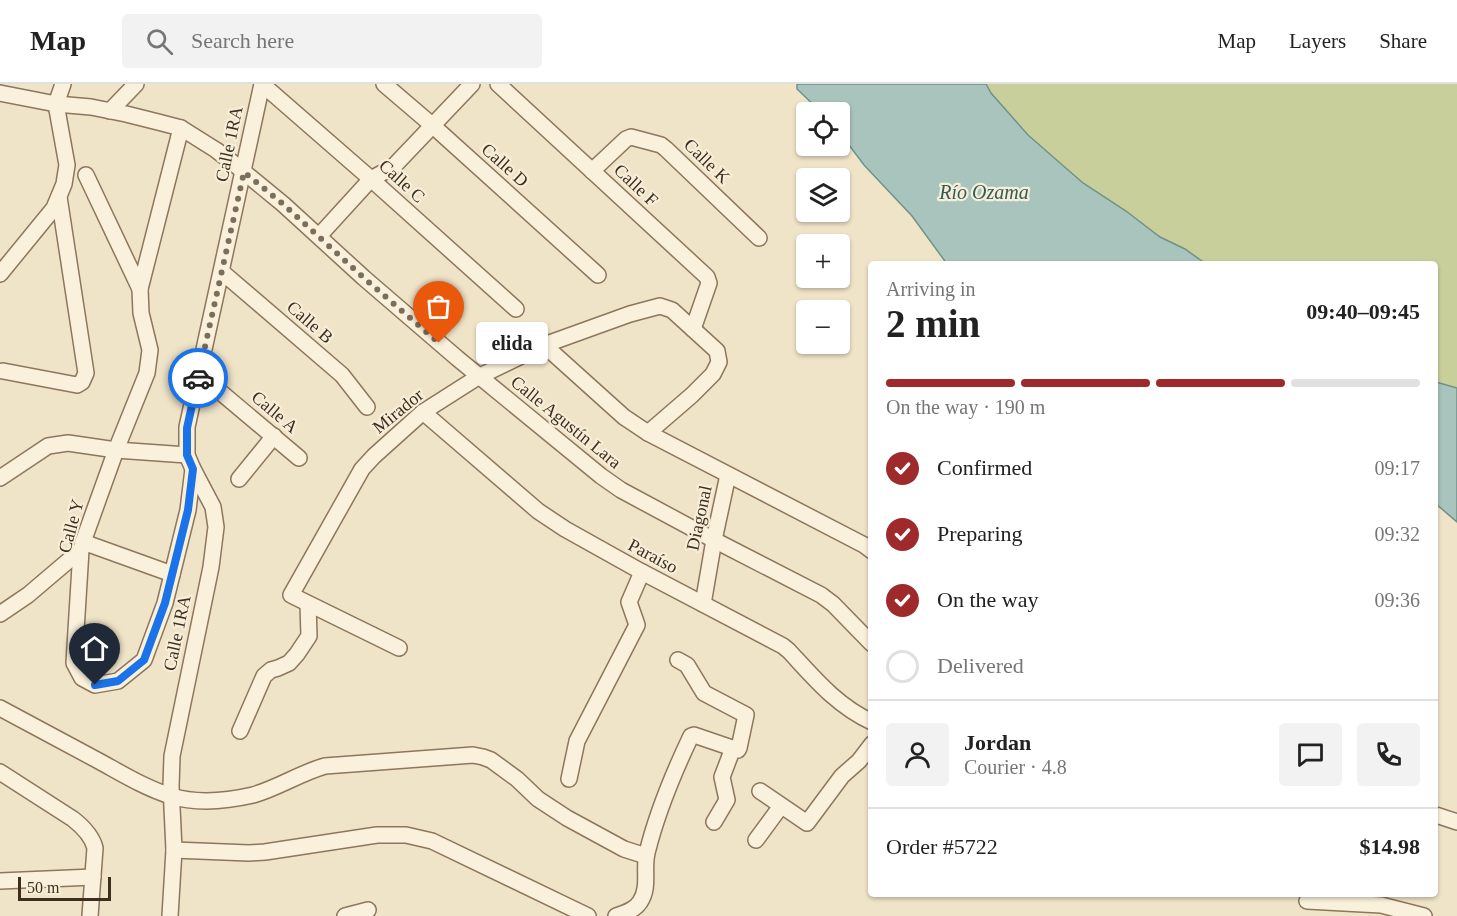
<!DOCTYPE html>
<meta charset="utf-8">
<style>
body{margin:0;font-family:Georgia,serif;background:#f2f2f2;color:#222;height:100vh;display:flex;flex-direction:column;font-size:22px;white-space:nowrap}
*{box-sizing:border-box;margin:0}
p{font-size:20px;color:#767676}
.icon{flex:none;width:33px;height:33px;fill:none;stroke:currentColor;stroke-width:2;stroke-linecap:round;stroke-linejoin:round}
.map{position:relative;flex:1;overflow:hidden}
.panel{position:absolute;left:868px;top:177px;width:570px;height:636px;display:flex;flex-direction:column;background:#fff;border-radius:6px;box-shadow:0 2px 4px #0004}
.panel>*{flex:none}
.tools{position:absolute;left:796px;top:18px;display:grid;gap:12px}
.tools a{display:grid;place-items:center;width:54px;height:54px;border-radius:6px;background:#fff;box-shadow:0 2px 4px #0004;font-size:30px}
.scale{position:absolute;left:18px;bottom:15px;width:93px;box-sizing:border-box;padding-left:6px;border:3px solid #3d2e20;border-top:0;font-size:16px;line-height:21px;white-space:nowrap;color:#3d2e20;-webkit-text-stroke:4px #f7eed8;paint-order:stroke}
.pin{position:absolute;display:grid;place-items:center;width:51px;height:51px;color:#fff;margin:-62px -26px;border-radius:50% 50% 50% 0;rotate:-45deg;box-shadow:0 0 6px #0007}
.pin .icon{rotate:45deg}
.courier{position:absolute;display:grid;place-items:center;width:60px;height:60px;margin:-30px;border:4px solid #1a73e8;border-radius:50%;background:#fff;color:#222;box-shadow:0 2px 8px #0007}
.bubble{position:absolute;height:42px;border-radius:6px;background:#fff;box-shadow:0 2px 4px #0004;font-size:20px;font-weight:600;line-height:42px;text-align:center}
.overview em{font-style:normal;font-weight:600}
.overview div{display:flex;flex-direction:column-reverse}
.overview{display:flex;align-items:center;justify-content:space-between;height:102px;padding:0 18px}
h1{font-size:39px;font-weight:600;line-height:45px}
.bar{display:grid;grid-template-columns:repeat(4,1fr);gap:9px 6px;align-content:center;height:72px;padding:0 18px}
.bar i{height:8px;border-radius:4px;background:#e0e0e0}
.bar .current{background:#9e2a2b}
.bar p{grid-column:span 4}
.line{display:flex;align-items:center;gap:15px;padding:0 18px;border-top:2px solid #e0e0e0}
.line div{flex:1}
.round{display:grid;place-items:center;flex:none;width:63px;height:63px;border-radius:6px;background:#f2f2f2}
ol{padding:0 18px;list-style:none}
li{display:flex;align-items:center;gap:18px;height:66px}
li p{margin-inline-start:auto}
li .icon{padding:6px;border-radius:50%;background:#9e2a2b;color:#fff;stroke-width:4}
li:last-child{color:#767676}
li i{width:33px;height:33px;border:3px solid #e0e0e0;border-radius:50%}
header{display:flex;align-items:center;gap:36px;box-sizing:border-box;height:84px;padding:0 30px;background:#fff;border-bottom:2px solid #e0e0e0}
header strong{font-size:28px}
nav{display:flex;gap:33px;margin-inline-start:auto;font-size:21px}
.search{width:420px;height:54px;background:#f2f2f2;display:flex;align-items:center;gap:15px;box-sizing:border-box;padding:0 21px;border-radius:6px;color:#767676;font-size:22px}
.map>svg:first-child{display:block}
.green{fill:#c9cf9b}
.water{fill:#a9c4bc;stroke:#6f938a;stroke-width:1.5}
.lines{fill:none;stroke-linecap:round;stroke-linejoin:round}
.minor-casing{stroke:#8d765c;stroke-width:18}
.minor{stroke:#faf1dc;stroke-width:15}
.done{stroke:#7c6e5b;stroke-width:6;stroke-dasharray:0 10.8}
.route{stroke:#1a73e8;stroke-width:8}
.labels{text-anchor:middle;dominant-baseline:central;stroke-width:4.5;stroke-linejoin:round;paint-order:stroke}
.street-label{font-size:18px;fill:#3d2e20;stroke:#f7eed8}
.water-label{font-size:20px;font-style:italic;fill:#2f5d5a;stroke:#f7eed8}
</style>
<header>
<strong>Map</strong>
<div class="search"><svg class="icon" aria-label="search" viewBox="0 0 24 24"><circle cx="10" cy="10" r="6"/><path d="M15 15l6 6"/></svg>Search here</div>
<nav><a>Map</a><a>Layers</a><a>Share</a></nav>
</header>
<div class="map">
<svg width="1457" height="832" viewBox="0 0 1457 832">
<rect width="100%" height="100%" fill="#f0e4c8"/>
<path class="green" d="M986,0H1457V304L1436,298V180H1206L1185,165L1160,153L1126,127L1083,99L1028,51L991,9Z"/>
<g class="water">
<path d="M797,0H986L991,9L1028,51L1083,99L1126,127L1160,153L1185,165L1206,180H947L912,132L864,81L840,49V28H821L797,5Z"/>
<path d="M1436,298L1457,304V438L1436,420Z"/>
</g>
<g class="lines">
<defs>
<g id="minor">
<path d="M262,0L371,95L516,225"/>
<path d="M384,0L432,41L598,191"/>
<path d="M498,0L707,193L709,199L693,245"/>
<path d="M0,9L56,20L91,23L126,30L158,38L181,44L216,66L233,79L283,120L364,194L457,274L601,392L621,406L714,456L821,511L833,520L872,560"/>
<path d="M110,27L136,0"/>
<path d="M181,44L140,205L141,229L150,266L147,289L116,366L83,458L81,466L74,579L82,594L95,601L118,597L144,576L165,519L188,426L193,385"/>
<path d="M592,87L626,55L631,53L661,61L666,65L759,154"/>
<path d="M86,91L140,205"/>
<path d="M319,152L371,95L393,83L472,0"/>
<path d="M222,188L342,291L367,323"/>
<path d="M0,190L54,124L64,100L67,81L56,20L63,0"/>
<path d="M544,261L624,333L648,349L864,461L872,467"/>
<path d="M3,287L77,301L82,298L86,289L59,113"/>
<path d="M199,290L299,374"/>
<path d="M423,328L538,427L565,445L642,488L783,562L789,567C814,594 837,622 872,638"/>
<path d="M0,394L48,362L68,359L116,366L187,371"/>
<path d="M239,395L274,352"/>
<path d="M83,458L172,490"/>
<path d="M703,520L714,456L728,391"/>
<path d="M0,530L28,511L81,466"/>
<path d="M399,564L291,511L362,385L374,372L423,328L478,293L544,261L630,230L660,222L672,226L717,267L719,278L713,290L692,311L648,349"/>
<path d="M0,624C32,641 65,659 97,676C121,689 145,704 171,712C197,720 227,717 253,711C278,704 300,689 325,682L473,671L483,673L491,676L517,695L538,715L567,734L624,765L646,772"/>
<path d="M240,647L264,592L271,586L278,584L289,579L297,570L309,552L308,520"/>
<path d="M0,688L73,735C82,742 92,752 95,764L90,832"/>
<path d="M569,695L577,657L637,541L629,518L642,488"/>
<path d="M760,707L807,739L842,692L859,677L872,660"/>
<path d="M1436,731L1457,738"/>
<path d="M714,738L727,716L722,693L733,664"/>
<path d="M756,756L781,722"/>
<path d="M174,766L249,769L265,768L377,751H406L432,757L588,832"/>
<path d="M0,797L93,793"/>
<path d="M1307,817L1381,821L1424,832"/>
<path d="M170,832L174,766L171,702L172,672L211,483L216,443L213,423L193,385L187,371V343L262,0"/>
<path d="M345,832L368,826"/>
<path d="M616,832C625,829 635,826 640,818C650,803 643,786 647,769C657,728 673,690 691,652L694,651L738,666L739,664L746,631L704,609L687,581L678,576"/>
</g>
</defs>
<use href="#minor" class="minor-casing"/>
<use href="#minor" class="minor"/>
</g>
<g class="lines">
<path class="done" d="M198,294L244,88L283,120L364,194L439,259"/>
<path class="route" d="M95,601L118,597L144,576L165,519L188,426L193,385L187,371V344L198,294"/>
</g>
<g class="labels">
<g class="street-label">
<text transform="translate(229 60) rotate(-78)">Calle 1RA</text>
<text transform="translate(707 77) rotate(44)">Calle K</text>
<text transform="translate(505 81) rotate(42)">Calle D</text>
<text transform="translate(402 97) rotate(42)">Calle C</text>
<text transform="translate(636 101) rotate(43)">Calle F</text>
<text transform="translate(310 238) rotate(41)">Calle B</text>
<text transform="translate(398 327) rotate(-39)">Mirador</text>
<text transform="translate(275 328) rotate(40)">Calle A</text>
<text transform="translate(566 338) rotate(39)">Calle Agustín Lara</text>
<text transform="translate(699 434) rotate(-78)">Diagonal</text>
<text transform="translate(71 442) rotate(-75)">Calle Y</text>
<text transform="translate(653 472) rotate(28)">Paraíso</text>
<text transform="translate(177 549) rotate(-78)">Calle 1RA</text>
</g>
<g class="water-label">
<text x="984" y="108">Río Ozama</text>
</g>
</g>
</svg>
<div class="tools">
<a><svg class="icon" aria-label="locate" viewBox="0 0 24 24"><circle cx="12" cy="12" r="6"/><path d="M12 2v4M12 18v4M2 12h4M18 12h4"/></svg></a>
<a><svg class="icon" aria-label="layers" viewBox="0 0 24 24"><path d="M12 4l9 5-9 5-9-5zM3 14l9 5 9-5"/></svg></a>
<a>+</a>
<a>−</a>
</div>
<div class="scale">50 m</div>
<div class="pin" style="left:439px;top:259px;background:#ea580c"><svg class="icon" aria-label="bag" viewBox="0 0 24 24"><path d="M5 8h14l-1 12H6zM9 8a3 3 0 0 1 6 0"/></svg></div>
<div class="pin" style="left:95px;top:601px;background:#1f2937"><svg class="icon" aria-label="home" viewBox="0 0 24 24"><path d="M3 11l9-7 9 7M6 9v11h12V9"/></svg></div>
<div class="courier" style="left:198px;top:294px"><svg class="icon" aria-label="car" viewBox="0 0 24 24"><path d="M5 17H2v-5l4-1 3-4h7l3 4 3 1v5h-3M9 17h6M6 11h13"/><circle cx="7" cy="17" r="2"/><circle cx="17" cy="17" r="2"/></svg></div>
<div class="bubble" style="left:476px;top:238px;width:72px">elida</div>
<section class="panel">
<div class="overview"><div><h1>2 min</h1><p>Arriving in</p></div><em>09:40–09:45</em></div>
<div class="bar"><i class="current"></i><i class="current"></i><i class="current"></i><i></i><p>On the way · 190 m</p></div>
<ol>
<li><svg class="icon" aria-label="check" viewBox="0 0 24 24"><path d="M5 12l5 5 9-10"/></svg>Confirmed<p>09:17</p></li>
<li><svg class="icon" aria-label="check" viewBox="0 0 24 24"><path d="M5 12l5 5 9-10"/></svg>Preparing<p>09:32</p></li>
<li><svg class="icon" aria-label="check" viewBox="0 0 24 24"><path d="M5 12l5 5 9-10"/></svg>On the way<p>09:36</p></li>
<li><i></i>Delivered</li>
</ol>
<div class="line" style="height:108px"><a class="round"><svg class="icon" aria-label="person" viewBox="0 0 24 24"><circle cx="12" cy="8" r="4"/><path d="M4 21q1-7 8-7t8 7"/></svg></a><div><b>Jordan</b><p>Courier · 4.8</p></div><a class="round"><svg class="icon" aria-label="chat" viewBox="0 0 24 24"><path d="M4 5h16v11H9l-5 4z"/></svg></a><a class="round"><svg class="icon" aria-label="phone" viewBox="0 0 24 24"><path d="M5 4h4l2 5-3 2q2 4 5 5l2-3 5 2v4C11 20 4 13 5 4z"/></svg></a></div>
<div class="line" style="height:78px"><div>Order #5722</div><b>$14.98</b></div>
</section>
</div>
